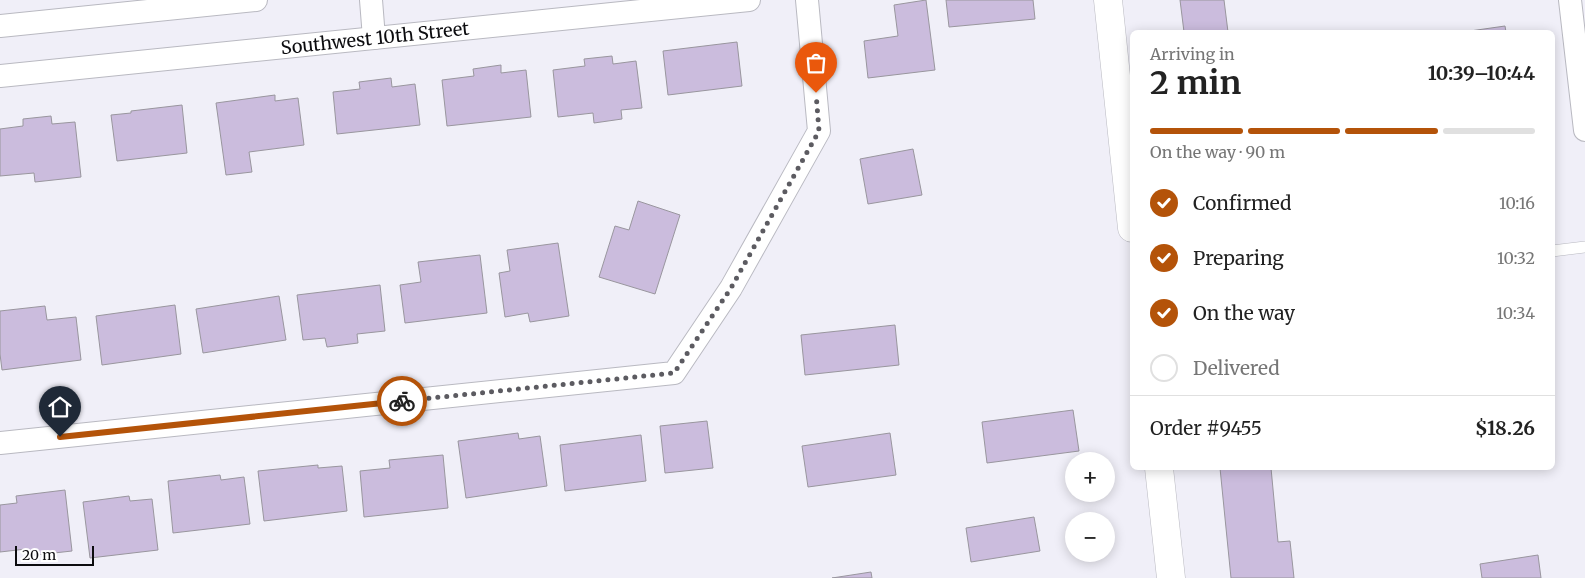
<!DOCTYPE html>
<meta charset="utf-8">
<style>
body{margin:0;font-family:Merriweather,serif;background:#f2f2f2;color:#222;height:100vh;display:flex;flex-direction:column;font-size:19px;white-space:nowrap}
*{box-sizing:border-box;margin:0}
p{font-size:16px;color:#767676}
.icon{flex:none;width:28px;height:28px;fill:none;stroke:currentColor;stroke-width:2;stroke-linecap:round;stroke-linejoin:round}
.map{position:relative;flex:1;overflow:hidden}
.drawer{position:absolute;left:1130px;top:30px;width:425px;height:440px;display:flex;flex-direction:column;background:#fff;border-radius:8px;box-shadow:0 2px 12px #0003}
.drawer>*{flex:none}
.controls{position:absolute;left:1065px;top:452px;display:grid;gap:10px}
.controls a{display:grid;place-items:center;width:50px;height:50px;border-radius:50%;background:#fff;box-shadow:0 2px 12px #0003;font-size:25px}
.scale{position:absolute;left:15px;bottom:12px;width:79px;box-sizing:border-box;padding-left:5px;border:2px solid #0c0c0f;border-top:0;font-size:14px;line-height:18px;white-space:nowrap;color:#0c0c0f;-webkit-text-stroke:4px #fff;paint-order:stroke}
.pin{position:absolute;display:grid;place-items:center;width:42px;height:42px;color:#fff;margin:-51px -21px;border-radius:50% 50% 50% 0;rotate:-45deg;box-shadow:0 0 5px #0007}
.pin .icon{rotate:45deg}
.courier{position:absolute;display:grid;place-items:center;width:50px;height:50px;margin:-25px;border:4px solid #b45309;border-radius:50%;background:#fff;color:#222;box-shadow:0 1px 6px #0007}
.summary em{font-style:normal;font-weight:700}
.summary div{display:flex;flex-direction:column-reverse}
.summary{display:flex;align-items:center;justify-content:space-between;height:85px;padding:0 20px}
h1{font-size:32px;font-weight:700;line-height:38px}
.bar{display:grid;grid-template-columns:repeat(4,1fr);gap:8px 5px;align-content:center;height:60px;padding:0 20px}
.bar i{height:6px;border-radius:4px;background:#e0e0e0}
.bar .active{background:#b45309}
.bar p{grid-column:span 4}
.line{display:flex;align-items:center;gap:12px;padding:0 20px;border-top:1px solid #e0e0e0}
.line div{flex:1}
ol{padding:0 20px;list-style:none}
li{display:flex;align-items:center;gap:15px;height:55px}
li p{margin-inline-start:auto}
li .icon{padding:5px;border-radius:50%;background:#b45309;color:#fff;stroke-width:4}
li:last-child{color:#767676}
li i{width:28px;height:28px;border:2px solid #e0e0e0;border-radius:50%}
.map>svg:first-child{display:block}
.building{fill:#cbbcdd;stroke:#99969e}
.lines{fill:none;stroke-linecap:round;stroke-linejoin:round}
.service-casing{stroke:#b9b9c1;stroke-width:12}
.minor-casing{stroke:#b9b9c1;stroke-width:24}
.tertiary-casing{stroke:#b9b9c1;stroke-width:29}
.service{stroke:#fff;stroke-width:11}
.minor{stroke:#fff;stroke-width:22}
.tertiary{stroke:#fff;stroke-width:28}
.done{stroke:#5c5b61;stroke-width:5;stroke-dasharray:0 9}
.route{stroke:#b45309;stroke-width:6}
.labels{text-anchor:middle;dominant-baseline:central;stroke-width:4;stroke-linejoin:round;paint-order:stroke}
.street-label{font-size:18px;fill:#0c0c0f;stroke:#fff}
</style>
<div class="map">
<svg width="1585" height="578" viewBox="0 0 1585 578">
<rect width="100%" height="100%" fill="#f0eff8"/>
<g class="building">
<path d="M926,0L935,70L868,78L864,41L898,36L894,5Z"/>
<path d="M946,0H1033L1035,19L949,27Z"/>
<path d="M1180,0H1224L1228,32H1184Z"/>
<path d="M1505,26L1506,32H1463Z"/>
<path d="M737,42L742,86L668,95L663,51Z"/>
<path d="M612,56L613,64L636,61L642,108L621,110L622,119L594,123L593,113L558,117L553,70L585,66L584,59Z"/>
<path d="M501,65V73L526,70L531,117L447,126L442,80L474,76L473,69Z"/>
<path d="M391,78L392,87L415,84L420,125L337,134L333,92L360,89L359,82Z"/>
<path d="M275,95V101L298,98L304,145L249,152L252,172L226,175L216,103Z"/>
<path d="M182,105L187,153L117,161L111,115L131,113V111Z"/>
<path d="M51,116L52,124L75,122L81,177L35,182L34,173L0,176V129L23,126V119Z"/>
<path d="M913,149L922,195L868,204L860,159Z"/>
<path d="M638,201L680,215L655,294L599,277L615,226L629,230Z"/>
<path d="M558,243L569,316L530,322L528,313L505,317L499,273L510,271L507,250Z"/>
<path d="M480,255L487,313L405,323L400,285L421,282L418,262Z"/>
<path d="M380,285L385,331L357,334L358,343L327,347L325,338L303,340L297,295Z"/>
<path d="M279,296L286,340L203,353L196,309Z"/>
<path d="M175,305L181,354L102,365L96,316Z"/>
<path d="M45,306L47,320L76,317L81,360L2,370L0,354V311Z"/>
<path d="M895,325L899,365L805,375L801,335Z"/>
<path d="M1073,410L1079,451L987,463L982,422Z"/>
<path d="M707,421L713,468L665,473L660,426Z"/>
<path d="M518,433L519,439L540,436L547,486L466,498L458,441Z"/>
<path d="M890,433L896,475L808,487L802,446Z"/>
<path d="M641,435L646,481L565,491L560,445Z"/>
<path d="M443,455L448,508L364,517L360,471L390,468L389,460Z"/>
<path d="M318,465V468L342,466L347,511L264,521L258,471Z"/>
<path d="M1220,468H1271L1278,542L1290,541L1294,578H1231Z"/>
<path d="M220,475L221,480L244,477L250,524L173,533L168,481Z"/>
<path d="M65,490L72,551L27,556L26,549L0,552V505L17,503L16,496Z"/>
<path d="M129,496L130,501L152,499L158,550L90,558L83,502Z"/>
<path d="M1034,517L1040,551L971,562L966,528Z"/>
<path d="M1538,555L1541,578H1482L1480,564Z"/>
<path d="M871,572L872,578H832Z"/>
</g>
<g class="lines">
<defs>
<path id="service" d="M1552,251L1585,247"/>
<g id="minor">
<path d="M371,0L374,38"/>
<path d="M1570,0L1585,130"/>
<path d="M0,26L256,0"/>
<path d="M0,76L749,0"/>
<path d="M0,443L674,373L731,288L819,131L807,0"/>
</g>
<g id="tertiary">
<path d="M1108,0L1132,228"/>
<path d="M1159,468L1171,578"/>
</g>
</defs>
<use href="#service" class="service-casing"/>
<use href="#minor" class="minor-casing"/>
<use href="#tertiary" class="tertiary-casing"/>
<use href="#service" class="service"/>
<use href="#minor" class="minor"/>
<use href="#tertiary" class="tertiary"/>
</g>
<g class="lines">
<path class="done" d="M402,401L674,373L731,288L819,131L816,93"/>
<path class="route" d="M60,437L402,401"/>
</g>
<g class="labels">
<g class="street-label">
<text transform="translate(375 38) rotate(-6)">Southwest 10th Street</text>
</g>
</g>
</svg>
<div class="controls">
<a>+</a>
<a>−</a>
</div>
<div class="scale">20 m</div>
<div class="pin" style="left:816px;top:93px;background:#ea580c"><svg class="icon" aria-label="bag" viewBox="0 0 24 24"><path d="M5 8h14l-1 12H6zM9 8a3 3 0 0 1 6 0"/></svg></div>
<div class="pin" style="left:60px;top:437px;background:#1f2937"><svg class="icon" aria-label="home" viewBox="0 0 24 24"><path d="M3 11l9-7 9 7M6 9v11h12V9"/></svg></div>
<div class="courier" style="left:402px;top:401px"><svg class="icon" aria-label="bike" viewBox="0 0 24 24"><circle cx="6" cy="16" r="4"/><circle cx="18" cy="16" r="4"/><path d="M6 16l4-8h5l3 8M10 8l3 8H6M13 5h3"/></svg></div>
<section class="drawer">
<div class="summary"><div><h1>2 min</h1><p>Arriving in</p></div><em>10:39–10:44</em></div>
<div class="bar"><i class="active"></i><i class="active"></i><i class="active"></i><i></i><p>On the way · 90 m</p></div>
<ol>
<li><svg class="icon" aria-label="check" viewBox="0 0 24 24"><path d="M5 12l5 5 9-10"/></svg>Confirmed<p>10:16</p></li>
<li><svg class="icon" aria-label="check" viewBox="0 0 24 24"><path d="M5 12l5 5 9-10"/></svg>Preparing<p>10:32</p></li>
<li><svg class="icon" aria-label="check" viewBox="0 0 24 24"><path d="M5 12l5 5 9-10"/></svg>On the way<p>10:34</p></li>
<li><i></i>Delivered</li>
</ol>
<div class="line" style="height:65px"><div>Order #9455</div><b>$18.26</b></div>
</section>
</div>
